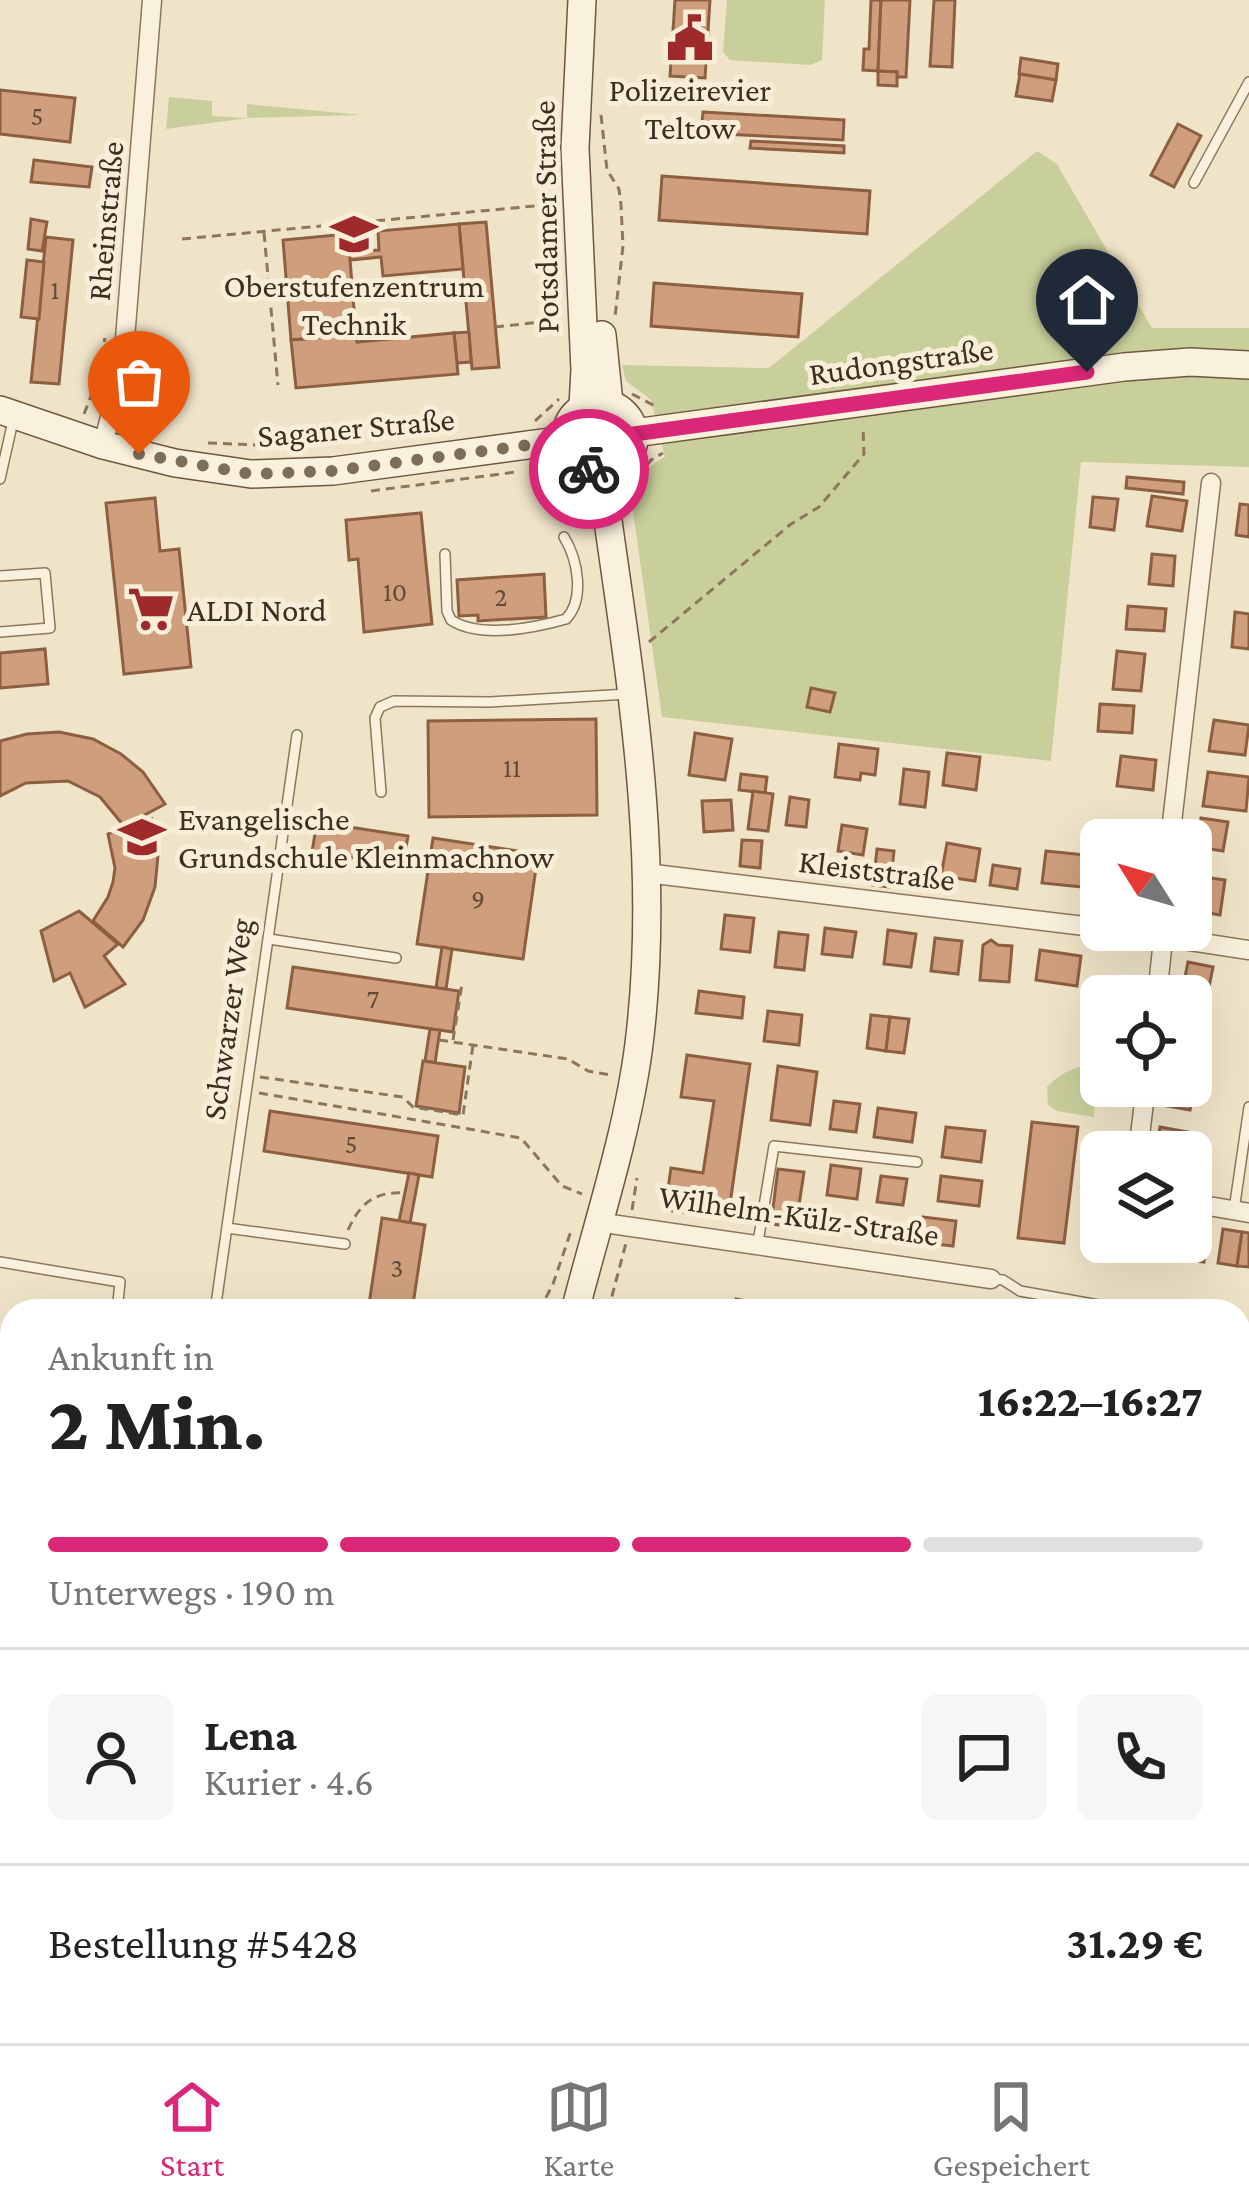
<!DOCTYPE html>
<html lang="de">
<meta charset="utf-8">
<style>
body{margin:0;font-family:"Crimson Pro",serif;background:#f6f6f6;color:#222;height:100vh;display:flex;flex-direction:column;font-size:45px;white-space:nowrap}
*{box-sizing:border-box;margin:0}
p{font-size:39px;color:#767676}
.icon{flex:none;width:66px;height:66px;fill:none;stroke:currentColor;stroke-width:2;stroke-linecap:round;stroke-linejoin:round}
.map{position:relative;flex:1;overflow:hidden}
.drawer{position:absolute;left:0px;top:1299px;width:1251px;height:744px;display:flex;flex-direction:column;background:#fff;border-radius:36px 36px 0 0;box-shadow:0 12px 48px #0002}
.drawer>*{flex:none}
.needle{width:78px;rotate:307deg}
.fabs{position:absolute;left:1080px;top:819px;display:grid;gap:24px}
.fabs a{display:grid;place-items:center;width:132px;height:132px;border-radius:18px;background:#fff;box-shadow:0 12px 48px #0002;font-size:60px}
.pin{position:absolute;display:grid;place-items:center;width:102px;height:102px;color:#fff;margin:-123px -51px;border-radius:50% 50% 50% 0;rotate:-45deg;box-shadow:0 0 12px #0007}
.pin .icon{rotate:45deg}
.courier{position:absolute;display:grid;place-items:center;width:120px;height:120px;margin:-60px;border:9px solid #db2777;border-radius:50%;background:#fff;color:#222;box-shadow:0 3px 15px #0007}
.overview em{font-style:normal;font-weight:800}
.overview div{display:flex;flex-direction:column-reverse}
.overview{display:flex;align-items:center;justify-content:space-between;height:204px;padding:0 48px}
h1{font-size:78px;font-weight:800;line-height:90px}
.bar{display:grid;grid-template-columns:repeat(4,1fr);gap:18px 12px;align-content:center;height:144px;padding:0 48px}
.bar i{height:15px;border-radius:9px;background:#e0e0e0}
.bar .on{background:#db2777}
.bar p{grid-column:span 4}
.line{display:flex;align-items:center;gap:30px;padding:0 48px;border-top:3px solid #e0e0e0}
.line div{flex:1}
.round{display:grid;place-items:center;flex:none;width:126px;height:126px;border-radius:18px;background:#f6f6f6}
.tabs{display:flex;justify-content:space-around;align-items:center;height:168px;border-top:3px solid #e0e0e0;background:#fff;font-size:33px;color:#767676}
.tabs a{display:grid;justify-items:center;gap:6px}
.tabs .on{color:#db2777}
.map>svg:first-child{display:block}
.green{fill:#c9cf9b}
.building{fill:#cf9f7d;stroke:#8d5f41;stroke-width:3}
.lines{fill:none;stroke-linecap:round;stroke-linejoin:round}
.lane-casing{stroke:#8d765c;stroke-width:12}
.street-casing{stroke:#8d765c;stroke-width:21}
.secondary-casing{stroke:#6f573f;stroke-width:30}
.path{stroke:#8d765c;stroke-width:3;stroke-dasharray:9 6;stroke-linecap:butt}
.lane{stroke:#faf1dc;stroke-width:9}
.street{stroke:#faf1dc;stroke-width:18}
.secondary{stroke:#faf1dc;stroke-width:27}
.done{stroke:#7c6e5b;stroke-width:12;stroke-dasharray:0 21.6}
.route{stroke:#db2777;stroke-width:15}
.labels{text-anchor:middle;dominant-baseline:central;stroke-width:10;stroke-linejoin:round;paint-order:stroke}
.number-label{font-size:27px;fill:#624a37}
.poi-label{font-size:33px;fill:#3d2e20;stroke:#f7eed8}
.street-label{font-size:33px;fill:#3d2e20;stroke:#f7eed8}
</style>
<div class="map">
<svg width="1249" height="2043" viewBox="0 0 1249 2043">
<rect width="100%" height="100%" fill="#f0e4c8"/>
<g class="green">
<path d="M727,0H825L822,60L810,65L730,60L723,52Z"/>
<path d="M169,97L212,101V116L247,118V104L362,115L248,118L166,129Z"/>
<path d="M1037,151L1057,164L1152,328H1249V467L1081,462L1051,761L662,717L632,504C633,484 647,465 665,457L651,400L626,381L622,365L769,368Z"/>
<circle cx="599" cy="435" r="21"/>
<path d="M1090,1065L1097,1074L1094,1117L1057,1111L1048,1105L1047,1087C1058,1075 1073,1067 1090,1065Z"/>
<path d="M0,1433L12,1435V2031H386L383,2043H0Z"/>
<path d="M1249,1597V2043H1042L977,2031H1239V1608Z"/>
</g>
<g class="building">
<path d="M675,0H710L705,78L670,76Z"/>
<path d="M871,0H881L878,71L863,70L864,49H869Z"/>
<path d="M881,0H910L906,77H897V72L878,71Z"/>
<path d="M934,0H955L952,67L930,66Z"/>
<path d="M1021,58L1058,64L1056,80L1019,74Z"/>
<path d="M878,71L897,72V86L878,85Z"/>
<path d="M1020,74L1056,80L1052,101L1016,96Z"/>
<path d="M0,90L75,98L70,142L0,134Z"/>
<path d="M703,112L844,120L843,140L701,133Z"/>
<path d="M1178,124L1201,136L1174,187L1151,175Z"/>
<path d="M751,141L844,146V153L750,148Z"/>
<path d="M34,160L92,167L89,187L31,182Z"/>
<path d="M662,176L870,191L867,234L659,220Z"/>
<path d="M31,219L47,222L42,251L28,249Z"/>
<path d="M486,222L499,367L472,369L459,224Z"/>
<path d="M459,224L463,269L383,276L381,257L350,260L349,252L379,250L378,231Z"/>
<path d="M348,234L356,335L291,340L283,240Z"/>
<path d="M46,237L73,240L59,384L31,382Z"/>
<path d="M27,260L44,262L39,319L21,317Z"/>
<path d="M654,283L802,294L798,337L651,326Z"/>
<path d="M469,332L471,362L457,363L454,333Z"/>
<path d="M454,333L458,374L296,388L291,340L356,335L357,342Z"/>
<path d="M1127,477L1184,482L1183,494L1126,488Z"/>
<path d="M1152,496L1187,501L1182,531L1147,526Z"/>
<path d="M1093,497L1118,499L1114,530L1090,527Z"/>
<path d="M155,498L160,551L179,549L191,667L124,674L106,503Z"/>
<path d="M1240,504L1249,505V537L1236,535Z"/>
<path d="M421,513L432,624L364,632L358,559L349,560L346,520Z"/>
<path d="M1152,554L1175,556L1173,586L1149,584Z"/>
<path d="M544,574L546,617L478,621V615L459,616L457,580Z"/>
<path d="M1128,606L1166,609L1164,631L1126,629Z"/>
<path d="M1235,612L1249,614V649L1232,647Z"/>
<path d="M45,649L48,684L0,688V653Z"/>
<path d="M1117,651L1145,654L1141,691L1113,689Z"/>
<path d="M811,688L835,693L830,712L807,707Z"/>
<path d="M1100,704L1134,706L1132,733L1098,731Z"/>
<path d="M596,719L597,815L429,817L428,721Z"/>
<path d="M1214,720L1249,725L1245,755L1209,751Z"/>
<path d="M59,732L93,739L121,754L143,772L165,804L124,826L100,797L68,781L26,783L0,796V741L27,734Z"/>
<path d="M695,733L732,739L725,780L689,775Z"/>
<path d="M839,744L878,749L875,775L861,773L860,780L835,777Z"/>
<path d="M947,753L980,757L976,790L943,785Z"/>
<path d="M1121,756L1156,760L1153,790L1117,786Z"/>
<path d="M904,769L929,772L925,807L900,804Z"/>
<path d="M1208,772L1249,777L1246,811L1203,806Z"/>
<path d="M741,774L767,777L765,793L739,790Z"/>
<path d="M753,791L773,794L768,831L748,829Z"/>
<path d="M790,797L809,800L806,827L786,825Z"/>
<path d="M731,800L733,830L704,832L702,801Z"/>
<path d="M145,815L146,821L152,819L159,845L155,887L143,920L123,947L93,921L108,897L113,882L115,868L108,834Z"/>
<path d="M1201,818L1228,822L1223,851L1197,847Z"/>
<path d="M317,822L408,836L403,865L312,852Z"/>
<path d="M1117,822L1145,825L1143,840H1115Z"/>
<path d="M842,825L867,829L863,855L838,851Z"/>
<path d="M433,838L538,854L523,959L417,944Z"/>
<path d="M742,840L762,841L760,868L740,866Z"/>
<path d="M947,843L980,849L975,881L941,876Z"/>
<path d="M877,849L894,851L890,887L873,885Z"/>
<path d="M1046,851L1086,855L1083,887L1042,883Z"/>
<path d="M993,865L1020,869L1017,889L990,885Z"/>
<path d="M1197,876L1225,880L1220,915L1191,910Z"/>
<path d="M79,911L118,944L104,956L125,984L85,1007L70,973L54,981L41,931Z"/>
<path d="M725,915L754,918L750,952L721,949Z"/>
<path d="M825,928L856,932L852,957L822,954Z"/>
<path d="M888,930L916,934L911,967L884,964Z"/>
<path d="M779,932L808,935L804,970L775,967Z"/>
<path d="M935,938L962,941L958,974L931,971Z"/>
<path d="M991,940L998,945L1012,946L1009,982L980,980L983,945Z"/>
<path d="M442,947L452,949L446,989L436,988Z"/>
<path d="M1040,950L1081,956L1077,986L1036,980Z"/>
<path d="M1188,962L1213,967L1208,992L1183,987Z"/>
<path d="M293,967L459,991L453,1032L287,1008Z"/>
<path d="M699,991L744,997L742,1018L696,1013Z"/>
<path d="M768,1011L802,1015L799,1045L764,1041Z"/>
<path d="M871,1015L890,1017L886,1051L867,1048Z"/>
<path d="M890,1017L909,1019L904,1053L886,1051Z"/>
<path d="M1095,1025L1101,1026V1055L1091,1054Z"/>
<path d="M430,1029L440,1030L435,1063L425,1061Z"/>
<path d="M687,1055L750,1064L728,1218L665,1210L671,1168L703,1173L714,1101L681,1097Z"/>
<path d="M423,1061L465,1067L459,1113L416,1106Z"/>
<path d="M778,1066L817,1072L810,1125L771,1120Z"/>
<path d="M1165,1089L1193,1094L1190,1110L1162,1105Z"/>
<path d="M834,1101L860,1104L856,1132L830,1129Z"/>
<path d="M878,1108L916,1113L912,1142L874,1137Z"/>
<path d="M270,1111L438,1136L432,1177L264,1151Z"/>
<path d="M1032,1122L1078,1127L1064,1243L1018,1238Z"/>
<path d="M946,1127L985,1131L981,1162L942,1157Z"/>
<path d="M1160,1127L1193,1133L1190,1150L1157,1144Z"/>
<path d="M831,1165L861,1169L857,1199L827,1195Z"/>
<path d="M778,1169L804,1172L799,1205L806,1206L803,1228L771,1224Z"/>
<path d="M409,1173L419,1175L410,1223L399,1221Z"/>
<path d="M881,1176L907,1179L903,1205L877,1202Z"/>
<path d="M941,1176L982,1181L979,1206L938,1201Z"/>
<path d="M923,1217L956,1221L953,1246L919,1242Z"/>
<path d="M382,1218L425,1225L412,1311H368Z"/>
<path d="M1192,1229L1208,1231L1204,1262L1188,1260Z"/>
<path d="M1223,1229L1242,1232L1237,1266L1218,1263Z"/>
<path d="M1242,1232L1249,1233V1267L1237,1266Z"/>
<path d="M1120,1242H1145L1143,1256L1119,1254Z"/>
<path d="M1145,1242H1160L1158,1258L1143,1256Z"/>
<path d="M1173,1242H1190L1188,1260L1171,1257Z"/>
<path d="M736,1299L796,1311H733Z"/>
<path d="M846,2031H888L880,2043H858Z"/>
</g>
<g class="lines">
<defs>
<g id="lane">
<path d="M1194,183L1249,82"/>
<path d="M0,479L13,421"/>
<path d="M445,554L447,611L451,620C480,639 534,628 566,619C585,599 578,560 564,537"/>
<path d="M0,576L45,573L50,628L0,632"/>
<path d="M381,792L375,718L380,707L394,701L490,702L628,694"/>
<path d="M269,939L396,958"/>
<path d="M1234,1210L1249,1107"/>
<path d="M227,1228L345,1244"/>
<path d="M757,1248L774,1146L917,1162"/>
<path d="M0,1262L120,1282L117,1311"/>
<path d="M991,1279L1003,1280L1020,1291L1121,1309"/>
<path d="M215,1311L297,735"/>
</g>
<g id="street">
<path d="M103,445L123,364L152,0"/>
<path d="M1170,840L1211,483"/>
<path d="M646,873L1101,928"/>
<path d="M1118,930L1249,950"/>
<path d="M1157,996L1164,930"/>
<path d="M1138,1152L1146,1086"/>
<path d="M1191,1203L1249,1213"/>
<path d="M597,1222L991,1279"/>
<path d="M0,1414L12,1416"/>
<path d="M1239,1608L1249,1595"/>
<path d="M586,2031L652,2043"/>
<path d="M687,2043L689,2031"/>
<path d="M919,2043L927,2031"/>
</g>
<g id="secondary">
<path d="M582,0L575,148L585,370L583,406"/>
<path d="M602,335L609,403"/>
<circle cx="600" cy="437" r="34"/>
<path d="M0,410L103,445L175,463L251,474L333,471L565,440"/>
<path d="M634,433L1124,367L1190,362L1249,365"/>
<path d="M575,1311C597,1225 628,1132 639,1044C663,851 627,662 601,471"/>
<path d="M421,2043L423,2031"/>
</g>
</defs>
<use href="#lane" class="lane-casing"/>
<use href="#street" class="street-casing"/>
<use href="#secondary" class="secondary-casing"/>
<g class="path">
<path d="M601,115L607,170L619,189L621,205L623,246L615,317"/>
<path d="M117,179L120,147"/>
<path d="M264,233L278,385"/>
<path d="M182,239L556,204"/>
<path d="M495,327L559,320"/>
<path d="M632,394L655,406"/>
<path d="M84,414L95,386L105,338"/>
<path d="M535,421L559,399"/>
<path d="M208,443L306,447"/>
<path d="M537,468L555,473L581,500"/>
<path d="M629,489L651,460L663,453"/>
<path d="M371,491L516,472"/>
<path d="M649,642L791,524L819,507L864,454L863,428"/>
<path d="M439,1040L568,1059L588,1071L611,1075"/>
<path d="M453,1040L462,984"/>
<path d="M260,1077L403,1097L413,1107L463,1115L473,1045"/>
<path d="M259,1093L521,1138L562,1186L582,1194"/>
<path d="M632,1210L637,1178"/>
<path d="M348,1230C360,1203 375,1191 405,1193"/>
<path d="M539,1311L553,1284L571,1231"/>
<path d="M608,1311L626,1243"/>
<path d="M0,1393L12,1395"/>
<path d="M1239,1435L1249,1438"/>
<path d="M1239,1523H1249"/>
</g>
<use href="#lane" class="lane"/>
<use href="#street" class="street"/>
<use href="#secondary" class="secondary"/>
</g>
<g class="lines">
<path class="done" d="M139,454L251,474L333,471L566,440L571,456L589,469"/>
<path class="route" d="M589,469C615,474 633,460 634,434L1087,372"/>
</g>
<defs>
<symbol id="civic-bare" viewBox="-9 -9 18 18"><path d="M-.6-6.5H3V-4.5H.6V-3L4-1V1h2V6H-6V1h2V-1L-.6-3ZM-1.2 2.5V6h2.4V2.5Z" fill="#9e2a2b" stroke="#f7eed8" stroke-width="2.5" paint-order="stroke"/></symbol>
<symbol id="school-bare" viewBox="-9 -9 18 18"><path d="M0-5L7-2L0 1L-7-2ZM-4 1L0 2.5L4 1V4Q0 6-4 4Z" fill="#9e2a2b" stroke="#f7eed8" stroke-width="2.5" paint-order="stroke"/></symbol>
<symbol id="supermarket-bare" viewBox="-9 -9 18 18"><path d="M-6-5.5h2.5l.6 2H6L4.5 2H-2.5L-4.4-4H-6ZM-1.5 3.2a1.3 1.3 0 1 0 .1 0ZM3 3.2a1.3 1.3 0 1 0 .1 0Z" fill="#9e2a2b" stroke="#f7eed8" stroke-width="2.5" paint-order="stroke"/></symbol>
</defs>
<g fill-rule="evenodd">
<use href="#civic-bare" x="657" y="5" width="66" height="66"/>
<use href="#school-bare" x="321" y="201" width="66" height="66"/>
<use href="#supermarket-bare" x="118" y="576" width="66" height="66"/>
<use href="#school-bare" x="109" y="804" width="66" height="66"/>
</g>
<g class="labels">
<g class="number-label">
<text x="37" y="116">5</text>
<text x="55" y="290">1</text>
<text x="395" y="592">10</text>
<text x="501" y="597">2</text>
<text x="512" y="768">11</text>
<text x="478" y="899">9</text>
<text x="373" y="999">7</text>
<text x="351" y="1144">5</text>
<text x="397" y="1268">3</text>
</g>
<g class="poi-label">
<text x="690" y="89">Polizeirevier<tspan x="690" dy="38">Teltow</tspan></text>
<text x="354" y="285">Oberstufenzentrum<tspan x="354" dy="38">Technik</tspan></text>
<text x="187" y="609" text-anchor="start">ALDI Nord</text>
<text x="178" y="818" text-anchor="start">Evangelische<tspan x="178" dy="38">Grundschule Kleinmachnow</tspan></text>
</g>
<g class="street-label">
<text transform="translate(545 217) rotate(-91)">Potsdamer Straße</text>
<text transform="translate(105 221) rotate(-85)">Rheinstraße</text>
<text transform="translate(901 361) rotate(-8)">Rudongstraße</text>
<text transform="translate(356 427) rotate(-5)">Saganer Straße</text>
<text transform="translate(877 870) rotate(7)">Kleiststraße</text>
<text transform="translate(227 1019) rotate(-82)">Schwarzer Weg</text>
<text transform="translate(799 1215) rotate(8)">Wilhelm-Külz-Straße</text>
</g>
</g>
</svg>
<div class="fabs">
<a><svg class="needle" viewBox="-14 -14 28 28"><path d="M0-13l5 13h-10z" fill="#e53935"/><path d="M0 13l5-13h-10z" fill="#767676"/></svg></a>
<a><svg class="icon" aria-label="locate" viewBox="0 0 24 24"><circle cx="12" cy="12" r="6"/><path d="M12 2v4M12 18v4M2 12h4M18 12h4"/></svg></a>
<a><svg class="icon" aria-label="layers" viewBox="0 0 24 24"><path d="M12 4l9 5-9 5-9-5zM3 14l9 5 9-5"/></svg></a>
</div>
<div class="pin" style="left:139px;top:454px;background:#ea580c"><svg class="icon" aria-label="bag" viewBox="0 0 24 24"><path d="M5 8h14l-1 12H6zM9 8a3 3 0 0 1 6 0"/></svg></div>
<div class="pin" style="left:1087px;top:372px;background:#1f2937"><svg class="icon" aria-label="home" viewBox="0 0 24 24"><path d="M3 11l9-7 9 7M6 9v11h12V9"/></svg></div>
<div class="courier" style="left:589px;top:469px"><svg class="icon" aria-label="bike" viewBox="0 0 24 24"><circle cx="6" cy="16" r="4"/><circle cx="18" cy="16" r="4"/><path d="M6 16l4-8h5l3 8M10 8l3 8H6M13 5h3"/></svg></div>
<section class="drawer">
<div class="overview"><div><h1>2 Min.</h1><p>Ankunft in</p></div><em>16:22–16:27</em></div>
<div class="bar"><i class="on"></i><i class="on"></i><i class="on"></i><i></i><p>Unterwegs · 190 m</p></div>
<div class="line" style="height:216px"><a class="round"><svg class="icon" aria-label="person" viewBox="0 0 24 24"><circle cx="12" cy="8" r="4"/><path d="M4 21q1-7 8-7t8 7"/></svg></a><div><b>Lena</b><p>Kurier · 4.6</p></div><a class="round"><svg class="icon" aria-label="chat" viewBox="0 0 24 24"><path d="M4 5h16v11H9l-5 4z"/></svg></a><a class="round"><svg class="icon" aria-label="phone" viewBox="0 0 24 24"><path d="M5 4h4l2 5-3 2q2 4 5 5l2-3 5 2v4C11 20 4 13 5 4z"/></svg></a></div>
<div class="line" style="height:156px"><div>Bestellung #5428</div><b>31.29 €</b></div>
</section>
</div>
<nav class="tabs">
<a class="on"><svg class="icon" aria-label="home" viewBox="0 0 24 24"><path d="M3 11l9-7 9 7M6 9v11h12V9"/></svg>Start</a>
<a><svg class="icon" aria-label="map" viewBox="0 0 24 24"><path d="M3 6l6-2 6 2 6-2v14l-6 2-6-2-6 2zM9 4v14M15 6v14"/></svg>Karte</a>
<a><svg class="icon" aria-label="saved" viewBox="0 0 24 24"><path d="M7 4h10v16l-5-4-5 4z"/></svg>Gespeichert</a>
</nav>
